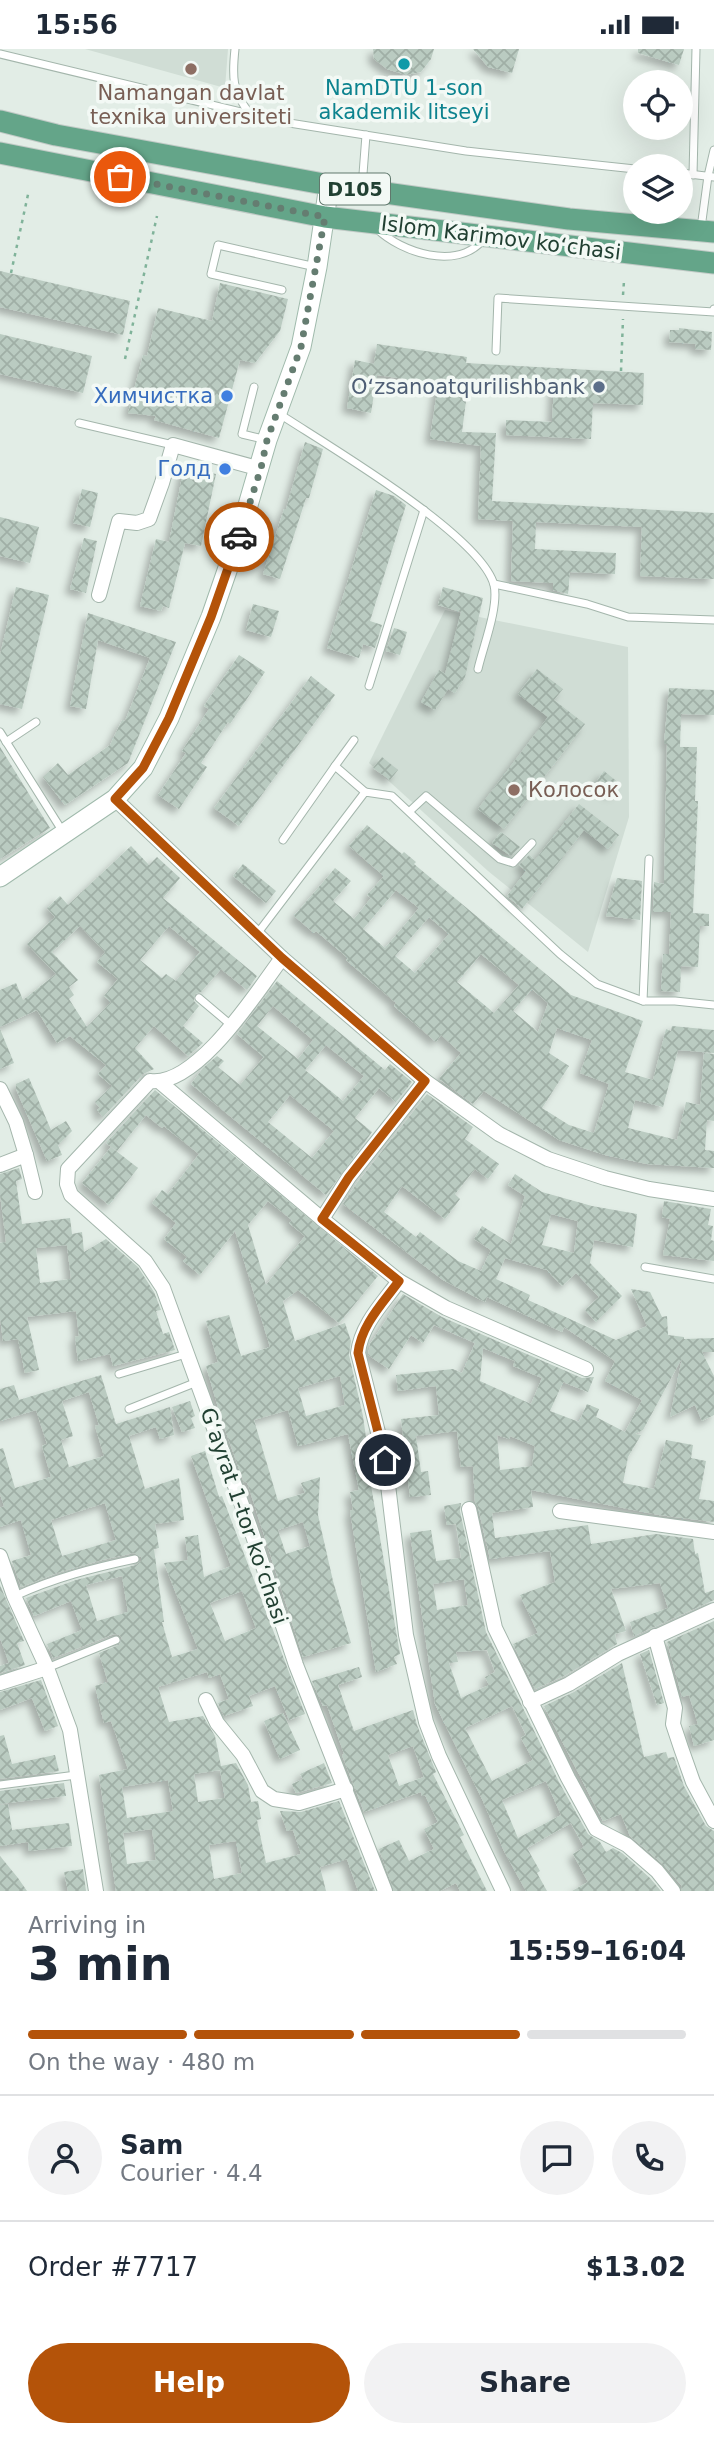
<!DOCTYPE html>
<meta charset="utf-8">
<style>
body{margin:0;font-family:"DejaVu Sans",sans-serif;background:#f2f2f3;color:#1f2937;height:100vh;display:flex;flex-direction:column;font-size:26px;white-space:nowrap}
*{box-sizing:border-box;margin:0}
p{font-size:23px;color:#747a83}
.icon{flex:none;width:38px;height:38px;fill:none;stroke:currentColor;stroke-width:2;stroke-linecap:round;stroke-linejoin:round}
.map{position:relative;height:1842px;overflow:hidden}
.drawer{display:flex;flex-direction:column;background:#fff;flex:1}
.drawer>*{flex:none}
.fabs{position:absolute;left:623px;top:21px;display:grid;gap:14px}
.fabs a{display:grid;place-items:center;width:70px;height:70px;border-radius:50%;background:#fff;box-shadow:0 7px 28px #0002;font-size:35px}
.pin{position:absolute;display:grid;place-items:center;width:60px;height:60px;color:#fff;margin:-30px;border:4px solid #fff;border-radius:50%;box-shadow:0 2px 7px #0007}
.courier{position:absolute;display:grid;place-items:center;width:70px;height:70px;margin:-35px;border:5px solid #b45309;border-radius:50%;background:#fff;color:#222;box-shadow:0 2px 9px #0007}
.head em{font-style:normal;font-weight:700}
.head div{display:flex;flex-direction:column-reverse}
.head{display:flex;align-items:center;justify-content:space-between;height:119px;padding:0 28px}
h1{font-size:46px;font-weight:700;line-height:52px}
.bar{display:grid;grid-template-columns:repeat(4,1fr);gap:10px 7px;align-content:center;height:84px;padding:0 28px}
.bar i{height:9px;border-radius:5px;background:#e0e1e3}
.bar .active{background:#b45309}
.bar p{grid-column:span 4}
.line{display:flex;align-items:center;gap:18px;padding:0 28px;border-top:2px solid #e0e1e3}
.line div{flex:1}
.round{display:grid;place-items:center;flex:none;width:74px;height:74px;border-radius:37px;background:#f2f2f3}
.cta{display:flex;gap:14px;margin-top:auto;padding:14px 28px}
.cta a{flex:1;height:80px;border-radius:42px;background:#b45309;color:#fff;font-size:28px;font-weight:700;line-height:80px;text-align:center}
.cta a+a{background:#f2f2f3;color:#1f2937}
.status{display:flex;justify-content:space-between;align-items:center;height:49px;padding:0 35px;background:#fff;direction:ltr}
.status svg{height:19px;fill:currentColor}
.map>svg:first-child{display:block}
.built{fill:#d0ddd5}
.building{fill:url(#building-cross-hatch);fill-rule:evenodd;filter:url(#shadow)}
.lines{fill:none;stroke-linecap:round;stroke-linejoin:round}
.lane-casing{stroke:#a4b6ac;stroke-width:9}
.street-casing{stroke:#a4b6ac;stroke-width:16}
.secondary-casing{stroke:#a0baac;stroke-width:21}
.primary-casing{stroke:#c1cac6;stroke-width:23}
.path{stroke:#80b39a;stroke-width:2.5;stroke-dasharray:3.5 5;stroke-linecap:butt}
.lane{stroke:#fff;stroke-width:7}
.street{stroke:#fff;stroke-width:14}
.secondary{stroke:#fff;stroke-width:19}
.primary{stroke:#64a589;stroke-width:21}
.done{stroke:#657d71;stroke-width:7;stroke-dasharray:0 12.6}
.route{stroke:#b45309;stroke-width:9}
.culture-dot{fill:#0f9aa8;stroke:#f3f9f5;stroke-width:2.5}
.education-dot{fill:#8d6e63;stroke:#f3f9f5;stroke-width:2.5}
.service-dot{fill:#5c6f8a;stroke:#f3f9f5;stroke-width:2.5}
.shop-dot{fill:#3f7fe0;stroke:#f3f9f5;stroke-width:2.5}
.labels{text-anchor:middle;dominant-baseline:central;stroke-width:7;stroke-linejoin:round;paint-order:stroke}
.shield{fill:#f3f9f5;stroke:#60786c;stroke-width:2}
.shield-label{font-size:19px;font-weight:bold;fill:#214032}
.culture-label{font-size:21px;fill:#0d838f;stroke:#f3f9f5}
.education-label{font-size:21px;fill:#785e54;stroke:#f3f9f5}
.street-label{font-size:21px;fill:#214032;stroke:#f3f9f5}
.service-label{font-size:21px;fill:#4e5e75;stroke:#f3f9f5;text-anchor:end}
.shop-label{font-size:21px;fill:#366cbe;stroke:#f3f9f5;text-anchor:end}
</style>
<div class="status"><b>15:56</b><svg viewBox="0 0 49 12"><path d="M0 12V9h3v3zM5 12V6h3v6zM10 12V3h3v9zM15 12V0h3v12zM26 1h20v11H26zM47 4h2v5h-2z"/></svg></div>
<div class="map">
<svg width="714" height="1842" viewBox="0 0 714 1842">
<defs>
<pattern id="building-cross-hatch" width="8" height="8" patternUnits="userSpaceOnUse" patternTransform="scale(1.75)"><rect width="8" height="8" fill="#bacbc1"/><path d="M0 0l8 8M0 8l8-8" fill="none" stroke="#a0afa6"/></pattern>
<filter id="shadow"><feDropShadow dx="-5" dy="5" stdDeviation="3.5" flood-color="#0004"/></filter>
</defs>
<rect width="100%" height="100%" fill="#e2ede6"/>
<g class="built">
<path d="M85,0H228L225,39Z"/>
<path d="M445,561L628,598L629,768L588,903L488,822L369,714Z"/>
</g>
<g class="building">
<path d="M373,0H434L431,10L421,23L406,26L387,20L374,10Z"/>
<path d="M473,0H519L512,24L488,18Z"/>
<path d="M638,0H684L679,16L638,4Z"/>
<path d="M0,222L130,252L123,286L0,258Z"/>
<path d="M220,234L288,250L280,282L255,314L240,311L219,389L154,371L156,367L128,364L143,306L147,307L158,259L212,272Z"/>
<path d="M679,279L712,283L711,301L695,300L696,295L669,293L670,281H679Z"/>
<path d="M0,285L92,307L83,344L0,325Z"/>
<path d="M377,295L467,308L466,314L644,324L643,356L593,354L591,390L506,386V371L552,373L554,335L469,329L462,383L496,384L492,452L714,464V530L640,527L642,478L536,473L535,500L616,504L615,525L570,523L568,545L553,541V534L511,532L513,472L478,470L481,397L430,390L438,335L377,326L371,364L347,359L355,311L374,315Z"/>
<path d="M305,393L323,400L309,449H306L280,530L263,525L284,460H286Z"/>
<path d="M184,418L216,425L201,497L185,494L169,559L163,557L161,562L140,557L156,490L169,493Z"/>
<path d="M82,440L98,444L90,478L73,474Z"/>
<path d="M376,441L394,447L406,456L370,572L382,576L375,599L363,595L359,609L327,599Z"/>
<path d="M0,468L39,478L30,514L0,507Z"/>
<path d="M84,489L97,492L86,544L70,540Z"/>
<path d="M16,538L49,546L22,660L0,655V606Z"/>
<path d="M443,538L483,549L465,628L455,644L448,640L435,661L421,653L439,621L445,625L461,563L438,556Z"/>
<path d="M253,555L279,562L271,588L246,581Z"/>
<path d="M88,564L176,593L128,714L65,756L43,728L58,714L68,726L110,696L122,671L125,672L150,609L98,591L86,660L70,657Z"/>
<path d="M394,579L407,583L400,606L386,602Z"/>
<path d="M239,606L265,623L230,675L228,673L201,714L207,718L179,760L158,746L186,704L182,702L209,660L204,657Z"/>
<path d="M537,620L563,640L554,651L585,675L504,780L478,760L548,668L518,645Z"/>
<path d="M311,627L335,646L239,777L214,759Z"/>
<path d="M669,639L714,641V666L681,665L680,698H697L695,752H698L693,864L709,865V877H700L698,918L681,917L680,943L661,942L663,905H669L671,863H653L654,833L664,835L667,695H664Z"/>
<path d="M0,698L50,779L0,810Z"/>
<path d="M382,708L398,721L390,731L373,719Z"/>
<path d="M604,722L620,735L612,745L597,732Z"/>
<path d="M579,755L619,786L608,800L584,781L522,860L507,847L526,822L519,816L529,806L535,811Z"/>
<path d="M367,776L402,805L404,803L416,813L414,815L571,946L643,972L625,1023L653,1031L666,980L671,982L672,977L714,981V1004L678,1001L663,1058L635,1051L628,1079L677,1091L686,1053L700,1056L704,1004L714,1005V1072L707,1071L705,1101L714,1102V1119L647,1115L605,1106L559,1091L484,1042L473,1055L439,1030L461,1004L441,986L436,993L394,957L396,954L346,911L348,909L316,882L314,884L294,867L335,819L351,832L333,852L354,870L371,849L367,846L384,827L349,797ZM396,841L419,859L385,899L363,880ZM429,868L449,885L415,924L395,907ZM481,905L519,936L494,964L457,933ZM532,940L548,954L538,983L513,962ZM557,979L592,991L580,1024L609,1035L594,1084L569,1076L542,1059L569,1017L549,1004Z"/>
<path d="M501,783L520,798L511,807L492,794Z"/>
<path d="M131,797L149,816L157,808L180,829L163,849L257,927L247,941L221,920L201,943L195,945L194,952L199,957L183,977L203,994L188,1007L154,977L135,999L154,1020L143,1025L103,1068L97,1061L100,1059L95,1053L112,1037L98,1025L106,1016L70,987L57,994L37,961L0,978V941L16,934L23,951L56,925L27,895L55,868L47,859L60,847L68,856ZM80,877L105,903L97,913L118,930L104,947L111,953L87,978L69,950L74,946L69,938L78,931L52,903ZM169,877L200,903L176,932L166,925L162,929L140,911Z"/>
<path d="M243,815L276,842L266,854L233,827Z"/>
<path d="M617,829L642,832L640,871L606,867Z"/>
<path d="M277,932L385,1021L390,1015L412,1033L396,1053L379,1039L355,1069L372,1083L326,1146L191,1035L203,1019L217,1007L224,1012L218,1018L240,1036L264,1008L237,985ZM273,957L313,991L298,1010L257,977ZM326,996L364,1027L343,1052L305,1021ZM290,1046L334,1082L312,1109L268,1073Z"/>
<path d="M0,980L14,1014L0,1020Z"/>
<path d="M29,1029L51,1081L66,1072L72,1082L58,1096L62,1106L47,1112L16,1040V1035Z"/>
<path d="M155,1041L378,1227L339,1274L298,1241L283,1252L295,1292L345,1274L351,1292L349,1306L363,1367L371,1425H369L400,1605L394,1608L397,1615L376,1623L350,1462L353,1461L350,1443L359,1441L348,1385L298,1397L288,1361L254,1371L278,1452L305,1444L301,1434L320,1428L318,1466L333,1532L351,1594L303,1608L247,1433L244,1434L222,1372L206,1317L218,1313L206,1272L229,1266L241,1307L270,1298L235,1182L200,1226L183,1212L187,1208L164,1190L176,1174L152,1154L162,1141L168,1145L199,1105L164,1077L162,1079L146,1066L117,1102L106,1094ZM268,1152L292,1171L289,1174L305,1187L266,1236L248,1176ZM340,1327L345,1356L306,1367L298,1339ZM303,1473L310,1497L286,1505L278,1481Z"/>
<path d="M427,1045L473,1078L465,1090L499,1115L488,1130L475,1120L455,1145L460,1150L445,1170L402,1137L384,1163L416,1188L420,1183L458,1212L481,1222L491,1201L474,1190L482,1177L511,1195L525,1147L508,1136L515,1125L542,1143L592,1157L637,1165L633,1198L594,1191L590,1214L622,1247L596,1273L585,1261L599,1248L576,1224L562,1237L547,1221L505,1209L496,1230L530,1246L528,1251L616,1291L647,1277L631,1240L650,1243L662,1268L667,1267L668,1286L684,1288V1290L714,1289V1303H702L714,1327V1366L702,1372L695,1356L670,1368L682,1309L643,1381L635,1385L641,1386L628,1408L623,1434L654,1440L666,1391L693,1396L691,1409L706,1412L699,1450L714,1452V1473L659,1466L531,1441L533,1458L492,1464L495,1489L588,1476L591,1495L656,1485L693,1490L695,1505L698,1504L705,1544L714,1541V1551L634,1587L630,1573L668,1559L660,1534L611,1540L626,1582L615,1585L617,1595L564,1627L535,1640L513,1595L538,1584L520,1546L555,1533L550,1502L490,1510L478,1458L475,1453L473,1417L461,1418L457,1382L416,1387L421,1423L428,1422L431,1446L410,1448L401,1370L439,1366L436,1337L398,1342L396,1326L453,1320L462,1324L475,1294L434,1276L423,1294L411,1286L389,1320L368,1306L370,1295L403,1245L442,1268L582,1329L594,1328L588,1343L563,1333L550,1362L579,1373L587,1355L599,1360L596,1368L625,1383L642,1351L605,1332L615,1312L564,1278L562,1283L487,1248L485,1253L443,1231L343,1155L357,1134ZM551,1165L578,1172L574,1204L542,1196ZM483,1299L515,1312L513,1317L542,1329L531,1355L480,1332ZM497,1386L509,1390L510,1387L535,1397L532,1417L500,1421Z"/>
<path d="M111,1098L138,1119L109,1156L82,1134Z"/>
<path d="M19,1119L22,1130L16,1132L22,1175L70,1169L72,1185L82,1183L84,1203L106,1190L138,1218L154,1243L161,1261L156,1262L163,1285L169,1283L175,1301L113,1317L110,1305L78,1312L75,1288L79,1287L76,1262L27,1268L39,1321L25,1324L18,1290L3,1292L0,1268V1194L6,1193L0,1145V1125ZM67,1196L71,1230L40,1234L36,1199Z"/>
<path d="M664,1152L711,1160L708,1176L713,1177L711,1191L714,1192V1212L663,1206L670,1170L662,1168Z"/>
<path d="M101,1326L116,1375L170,1358L174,1386L160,1390L156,1378L129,1387L145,1440L179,1429L184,1471L155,1475L159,1499L154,1500L164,1573H162L172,1608L198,1600L164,1514L188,1511L185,1488L198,1486L204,1528L231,1517L191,1407L205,1402L219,1448L222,1447L305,1665L289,1671L275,1637L249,1647L253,1657L224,1667L218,1654L229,1650L220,1625L209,1629L207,1623L158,1638L169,1673L203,1667L215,1687L221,1717L236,1714L248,1736L251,1753L258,1752L261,1770L257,1771L266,1814L301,1805L293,1781L287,1782L280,1762L301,1763L339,1752L375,1842H358L347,1810L320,1818L326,1842H116L99,1726L128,1720L111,1672L104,1674L95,1637L108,1633L99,1604L119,1596L122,1589L119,1586L114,1585L53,1609L47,1595L82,1581L71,1552L34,1567L26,1549L76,1531L136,1516L141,1512V1508L134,1504L102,1511L57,1524L21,1538L12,1512L31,1506L21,1471L0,1478V1459L4,1457L0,1445V1400L3,1399L15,1439L51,1428L42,1397L47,1395L36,1361L0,1372V1340L14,1336L19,1351ZM89,1343L99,1376L95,1377L104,1407L69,1418L61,1391L73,1387L62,1352ZM105,1454L116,1491L62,1507L51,1471ZM122,1527L128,1563L97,1572L86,1536ZM242,1542L256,1579L225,1592L210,1554ZM220,1721L225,1749L198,1753L194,1725ZM168,1731L173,1762L127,1769L122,1738ZM152,1780L156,1811L127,1815L123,1784ZM236,1792L242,1824L214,1830L209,1796Z"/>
<path d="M190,1352L195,1367L191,1369L195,1379L182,1383L172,1358Z"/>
<path d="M461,1454L460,1462L486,1583L559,1733L588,1785L600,1793L606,1803L613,1799L622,1804L650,1829L661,1842H572L588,1833L573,1805L584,1798L571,1774L527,1799L540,1822L537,1824L547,1842H526L504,1802L483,1752L435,1655L410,1484L431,1481L436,1512L461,1509L456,1475L447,1476L444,1457ZM464,1530L468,1556L437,1561L433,1535ZM487,1601L495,1623L485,1628L489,1636L461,1649L449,1614L458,1613L456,1603ZM512,1657L526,1686L521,1689L533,1711L492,1732L465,1679ZM546,1732L561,1766L518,1789L502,1751Z"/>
<path d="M0,1536L24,1592L17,1594L25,1616L0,1624V1617L9,1614L0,1589Z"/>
<path d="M714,1572V1691L694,1697L689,1677L698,1675L689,1646L682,1648L667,1593Z"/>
<path d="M649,1601L664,1654L657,1656L640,1605Z"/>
<path d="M622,1614L644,1708L666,1703L668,1709L674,1708L684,1737L706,1777L714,1782V1842H682L681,1836L664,1816L630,1787L621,1765L603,1772L544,1657L574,1643Z"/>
<path d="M359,1618L362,1628L338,1636L354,1682L413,1661L417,1676L436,1723L433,1725L464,1786L460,1788L487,1842H460L456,1834L440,1842H394L379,1800L399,1791L409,1812L434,1800L424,1780L438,1773L425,1746L422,1747L421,1743L364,1763L342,1706L344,1705L327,1656L323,1657L312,1632ZM413,1697L424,1728L399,1737L388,1706Z"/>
<path d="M41,1631L58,1677L45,1682L32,1649L0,1661V1643Z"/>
<path d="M283,1664L300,1701L280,1710L264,1672Z"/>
<path d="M4,1686L12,1715L55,1706L59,1722L0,1730V1687Z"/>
<path d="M324,1714L332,1734L296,1744L292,1735L303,1730L300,1725Z"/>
<path d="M64,1734L66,1747L0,1755V1742Z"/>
<path d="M8,1755L12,1781L69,1774L72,1797L29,1802L28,1793L0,1797V1756Z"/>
<path d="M0,1807L18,1829L27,1842H0Z"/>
<path d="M83,1820L86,1842H68L64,1823Z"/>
</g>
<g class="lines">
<defs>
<g id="lane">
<path d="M235,0C232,28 232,42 250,65"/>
<path d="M0,5L283,73L466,102L635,120"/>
<path d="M681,124L714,128"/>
<path d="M693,126L696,0"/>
<path d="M362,138L366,86"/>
<path d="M701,179L708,127L714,101"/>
<path d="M377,180C402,204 456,221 482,192"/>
<path d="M282,241L211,225L218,196L316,218"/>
<path d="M496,302L498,249L714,263V260"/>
<path d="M254,338L242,385L267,391"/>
<path d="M278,364C325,395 481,486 494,536C499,558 483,598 478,620"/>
<path d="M79,374L173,396"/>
<path d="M494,535L587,555L628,568L714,571"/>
<path d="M369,637L424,461"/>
<path d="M0,683L63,783"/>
<path d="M6,693L36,673"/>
<path d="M335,717L354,691"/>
<path d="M410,762L426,747L500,810L513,814L532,794"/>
<path d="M283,791L335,717L365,743"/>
<path d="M257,885L365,743L392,747L560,905L597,935L643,952H675L714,956"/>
<path d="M199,949L231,976"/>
<path d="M643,952L649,810"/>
<path d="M645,1218L714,1230"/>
<path d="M119,1325L186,1305"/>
<path d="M129,1360L197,1333"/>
<path d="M15,1547C54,1529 93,1519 135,1510"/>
<path d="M47,1619L116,1591"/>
<path d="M0,1736L76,1726"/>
</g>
<g id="street">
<path d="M99,546L119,472L137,474L149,470L162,434L173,396L261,420"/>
<path d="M115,750L282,909L425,1032L499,1085L548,1110L605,1129L649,1140L714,1150"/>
<path d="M282,909C256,944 197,1038 150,1032L68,1120L67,1135L71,1146L145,1212L163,1239L250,1478L296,1616L385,1842"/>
<path d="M161,1034L322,1170L399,1232L446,1259L586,1320"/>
<path d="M0,1040L16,1073L26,1106"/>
<path d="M0,1116L26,1106L35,1143"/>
<path d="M322,1170L349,1128L425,1032"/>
<path d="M399,1232C383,1254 361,1276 358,1304L385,1411L406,1586L426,1673L439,1707L503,1842"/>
<path d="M469,1460L495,1579L568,1729L596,1780L627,1796L657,1822L673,1842"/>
<path d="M560,1462L714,1483"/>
<path d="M0,1507L14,1547L47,1619L70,1681L96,1842"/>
<path d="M655,1587L675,1659L673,1675L681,1699L693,1733L714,1772"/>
<path d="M0,1634L47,1619"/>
<path d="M206,1651L217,1674L243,1706L262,1742L274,1750L299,1754L346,1740"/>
<path d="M530,1653L569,1635L618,1605L714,1561"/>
</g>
<path id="secondary" d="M0,828L115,750L143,719L169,669L211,568L239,487L267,391L301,298L317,218L329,136"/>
<g id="primary">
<path d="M0,72L56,86L329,136L569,170L714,183"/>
<path d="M0,104L325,168L714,214"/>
</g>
</defs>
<use href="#lane" class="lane-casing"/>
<use href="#street" class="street-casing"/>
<use href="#secondary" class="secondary-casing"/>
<use href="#primary" class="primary-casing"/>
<g class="path">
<path d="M11,224L29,141"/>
<path d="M623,246L624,232"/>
<path d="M125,310L157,167"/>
<path d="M621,322L623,270"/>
</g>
<use href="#lane" class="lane"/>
<use href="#street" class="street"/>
<use href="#secondary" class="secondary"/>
<use href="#primary" class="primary"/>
</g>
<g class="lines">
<path class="done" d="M120,128L325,168L301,298L267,391L261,419L239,488"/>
<path class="route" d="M239,488L211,568L169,669L143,719L115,750L282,909L425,1032L349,1128L322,1170L399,1232C383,1254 361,1276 358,1304L385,1411"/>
</g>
<circle class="culture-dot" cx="404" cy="15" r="7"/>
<g class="education-dot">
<circle cx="191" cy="20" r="7"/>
<circle cx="514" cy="741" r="7"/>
</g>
<circle class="service-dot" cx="599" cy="338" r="7"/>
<g class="shop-dot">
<circle cx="227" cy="347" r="7"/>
<circle cx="225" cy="420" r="7"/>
</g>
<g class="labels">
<rect class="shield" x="320" y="124.5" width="70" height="31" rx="5"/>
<g class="shield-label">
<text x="355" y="140">D105</text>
</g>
<g class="culture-label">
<text x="404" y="39">NamDTU 1-son<tspan x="404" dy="24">akademik litseyi</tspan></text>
</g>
<g class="education-label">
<text x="191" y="44">Namangan davlat<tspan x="191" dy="24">texnika universiteti</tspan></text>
<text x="528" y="741" text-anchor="start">Колосок</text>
</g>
<g class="street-label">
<text transform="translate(501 189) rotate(7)">Islom Karimov koʻchasi</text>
<text transform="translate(244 1467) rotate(71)">Gʻayrat 1-tor koʻchasi</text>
</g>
<g class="service-label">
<text x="585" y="338">Oʻzsanoatqurilishbank</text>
</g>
<g class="shop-label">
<text x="213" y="347">Химчистка</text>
<text x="211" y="420">Голд</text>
</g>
</g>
</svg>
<div class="fabs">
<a><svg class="icon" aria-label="locate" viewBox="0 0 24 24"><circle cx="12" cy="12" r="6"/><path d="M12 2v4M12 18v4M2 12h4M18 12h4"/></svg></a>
<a><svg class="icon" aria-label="layers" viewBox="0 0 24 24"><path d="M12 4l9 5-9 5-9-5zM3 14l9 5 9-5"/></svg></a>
</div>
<div class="pin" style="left:120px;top:128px;background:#ea580c"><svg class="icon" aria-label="bag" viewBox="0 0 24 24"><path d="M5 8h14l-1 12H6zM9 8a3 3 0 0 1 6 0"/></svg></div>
<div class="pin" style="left:385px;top:1411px;background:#1f2937"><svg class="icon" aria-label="home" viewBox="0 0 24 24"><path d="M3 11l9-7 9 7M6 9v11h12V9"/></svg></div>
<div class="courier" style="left:239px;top:488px"><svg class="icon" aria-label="car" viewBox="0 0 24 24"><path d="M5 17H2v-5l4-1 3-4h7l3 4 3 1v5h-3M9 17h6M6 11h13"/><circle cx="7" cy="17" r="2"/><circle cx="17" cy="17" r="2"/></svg></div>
</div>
<section class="drawer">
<div class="head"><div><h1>3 min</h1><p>Arriving in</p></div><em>15:59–16:04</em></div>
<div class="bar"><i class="active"></i><i class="active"></i><i class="active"></i><i></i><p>On the way · 480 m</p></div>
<div class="line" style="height:126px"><a class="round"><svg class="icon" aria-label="person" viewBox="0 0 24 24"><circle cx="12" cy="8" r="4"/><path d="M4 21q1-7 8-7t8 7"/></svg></a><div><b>Sam</b><p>Courier · 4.4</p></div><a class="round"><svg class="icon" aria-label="chat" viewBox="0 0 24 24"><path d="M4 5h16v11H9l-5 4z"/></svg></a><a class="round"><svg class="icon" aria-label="phone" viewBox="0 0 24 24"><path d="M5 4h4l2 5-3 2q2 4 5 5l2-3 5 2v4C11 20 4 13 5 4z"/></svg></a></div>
<div class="line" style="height:91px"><div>Order #7717</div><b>$13.02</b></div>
<div class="cta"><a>Help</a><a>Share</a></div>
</section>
